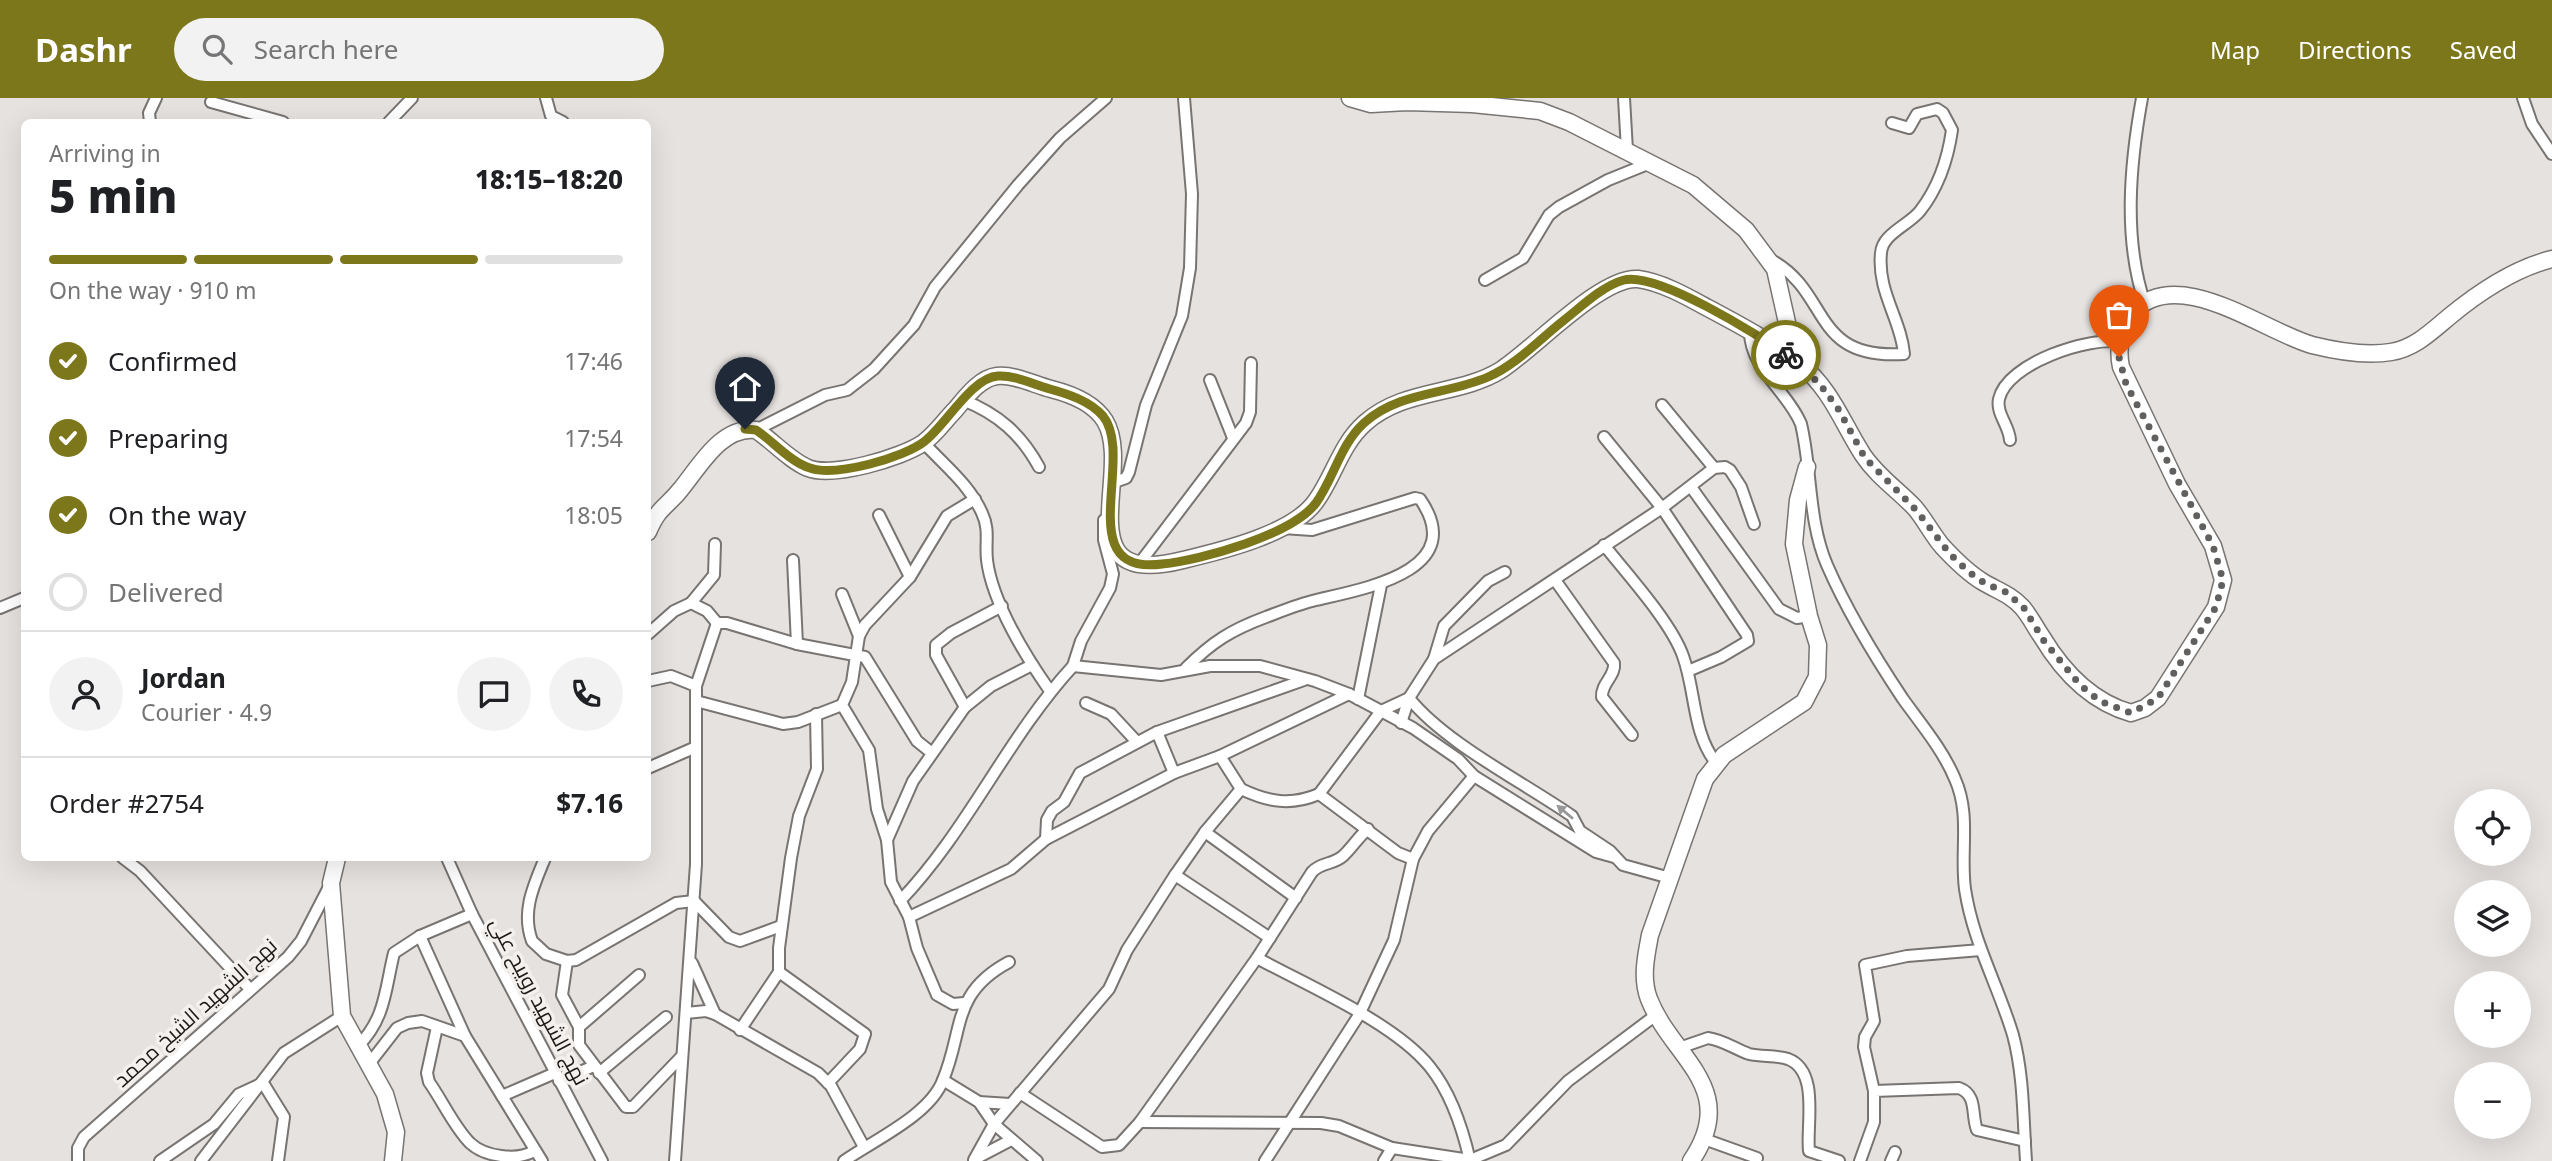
<!DOCTYPE html>
<meta charset="utf-8">
<style>
body{margin:0;font-family:"Noto Sans",Cairo,sans-serif;background:#f2f2f2;color:#202124;height:100vh;display:flex;flex-direction:column;font-size:26px;white-space:nowrap}
*{box-sizing:border-box;margin:0}
p{font-size:23px;color:#757577}
.icon{flex:none;width:38px;height:38px;fill:none;stroke:currentColor;stroke-width:2;stroke-linecap:round;stroke-linejoin:round}
.map{position:relative;flex:1;overflow:hidden}
.drawer{position:absolute;left:21px;top:21px;width:630px;height:742px;display:flex;flex-direction:column;background:#fff;border-radius:10px;box-shadow:0 7px 28px #0002}
.drawer>*{flex:none}
.fabs{position:absolute;left:2454px;top:691px;display:grid;gap:14px}
.fabs a{display:grid;place-items:center;width:77px;height:77px;border-radius:50%;background:#fff;box-shadow:0 7px 28px #0002;font-size:35px}
.pin{position:absolute;display:grid;place-items:center;width:60px;height:60px;color:#fff;margin:-72px -30px;border-radius:50% 50% 50% 0;rotate:-45deg;box-shadow:0 0 7px #0007}
.pin .icon{rotate:45deg}
.courier{position:absolute;display:grid;place-items:center;width:70px;height:70px;margin:-35px;border:5px solid #7d771c;border-radius:50%;background:#fff;color:#222;box-shadow:0 2px 9px #0007}
.overview em{font-style:normal;font-weight:800}
.overview div{display:flex;flex-direction:column-reverse}
.overview{display:flex;align-items:center;justify-content:space-between;height:119px;padding:0 28px}
h1{font-size:46px;font-weight:800;line-height:52px}
.bar{display:grid;grid-template-columns:repeat(4,1fr);gap:10px 7px;align-content:center;height:84px;padding:0 28px}
.bar i{height:9px;border-radius:5px;background:#e0e0e0}
.bar .selected{background:#7d771c}
.bar p{grid-column:span 4}
.line{display:flex;align-items:center;gap:18px;padding:0 28px;border-top:2px solid #e0e0e0}
.line div{flex:1}
.round{display:grid;place-items:center;flex:none;width:74px;height:74px;border-radius:37px;background:#f2f2f2}
ol{padding:0 28px;list-style:none}
li{display:flex;align-items:center;gap:21px;height:77px}
li p{margin-inline-start:auto}
li .icon{padding:7px;border-radius:50%;background:#7d771c;color:#fff;stroke-width:4}
li:last-child{color:#757577}
li i{width:38px;height:38px;border:4px solid #e0e0e0;border-radius:50%}
header{display:flex;align-items:center;gap:42px;box-sizing:border-box;height:98px;padding:0 35px;background:#7d771c;color:#fff}
header strong{font-size:33px}
nav{display:flex;gap:38px;margin-inline-start:auto;font-size:24px}
.search{width:490px;height:63px;background:#f2f2f2;display:flex;align-items:center;gap:18px;box-sizing:border-box;padding:0 24px;border-radius:38px;color:#757577;font-size:26px}
.map>svg:first-child{display:block}
.lines{fill:none;stroke-linecap:round;stroke-linejoin:round}
.street-casing{stroke:#777472;stroke-width:14}
.secondary-casing{stroke:#777472;stroke-width:19}
.street{stroke:#fff;stroke-width:10}
.secondary{stroke:#fff;stroke-width:16}
.oneway{fill:#989898}
.done{stroke:#62605f;stroke-width:7;stroke-dasharray:0 12.6}
.route{stroke:#7d771c;stroke-width:9}
.labels{text-anchor:middle;dominant-baseline:central;stroke-width:7;stroke-linejoin:round;paint-order:stroke}
.street-label{font-size:21px;fill:#1b1a19;stroke:#f3f0ed}
</style>
<header>
<strong>Dashr</strong>
<div class="search"><svg class="icon" aria-label="search" viewBox="0 0 24 24"><circle cx="10" cy="10" r="6"/><path d="M15 15l6 6"/></svg>Search here</div>
<nav><a>Map</a><a>Directions</a><a>Saved</a></nav>
</header>
<div class="map">
<svg width="2552" height="1063" viewBox="0 0 2552 1063">
<rect width="100%" height="100%" fill="#e6e2e0"/>
<g class="lines">
<defs>
<g id="street">
<path d="M546,0L551,18L563,24"/>
<path d="M1624,0L1627,52"/>
<path d="M2142,0C2130,66 2123,141 2145,206"/>
<path d="M2523,0L2532,26L2552,56"/>
<path d="M211,4L283,24"/>
<path d="M150,24L149,15L156,0"/>
<path d="M389,24L412,0"/>
<path d="M1773,163C1831,196 1811,262 1904,256C1901,221 1877,194 1881,155C1882,136 1909,127 1920,113C1938,90 1948,60 1952,32L1943,15L1937,11L1917,16L1909,30L1892,25"/>
<path d="M1485,182L1523,160L1549,117L1559,109L1608,82L1650,65"/>
<path d="M1750,234C1750,270 1788,294 1801,326C1812,372 1808,423 1827,467C1847,513 1875,559 1903,601C1921,626 1943,652 1955,681C1971,717 1960,753 1965,791C1973,844 1998,887 2013,937C2024,978 2023,1021 2026,1063"/>
<path d="M1210,282L1233,340"/>
<path d="M963,302C998,316 1021,336 1039,369"/>
<path d="M1662,307L1714,370"/>
<path d="M756,332L825,297L847,292L874,271L914,227L935,189L1018,87L1060,40L1106,0"/>
<path d="M1604,339L1662,410L1747,537L1748,543L1721,559L1688,573"/>
<path d="M2010,342C2009,327 1996,316 1999,301C2007,265 2090,238 2121,244"/>
<path d="M924,345C944,367 969,386 982,415C990,432 985,444 987,462C992,504 1026,559 1050,593"/>
<path d="M1112,385L1126,380L1129,374L1146,307L1182,218L1190,170L1192,96L1184,0"/>
<path d="M1691,389L1779,511L1797,520L1809,518"/>
<path d="M879,417L910,479"/>
<path d="M1104,422V442L1113,476L1110,490L1081,543L1073,568L1161,577L1210,568H1260L1315,583L1349,596L1413,630L1458,661L1474,678L1596,754L1614,759"/>
<path d="M1604,447C1627,476 1671,524 1683,558C1696,594 1692,634 1716,665"/>
<path d="M793,462L797,546"/>
<path d="M1139,466L1246,325L1250,314L1251,265"/>
<path d="M1555,482L1614,565C1616,578 1601,585 1602,599L1632,637"/>
<path d="M842,496L859,538"/>
<path d="M691,505L714,477L715,446"/>
<path d="M0,510L24,500"/>
<path d="M648,536L674,513L691,505L707,513L717,525"/>
<path d="M1434,561L1444,528L1488,483L1505,474"/>
<path d="M1186,570C1212,544 1231,532 1266,519C1282,513 1299,506 1316,502C1363,491 1470,473 1420,401L1415,400L1312,432L1283,430"/>
<path d="M648,583L671,578L696,588V766L675,1063"/>
<path d="M696,588L717,525H727L797,546L865,559L917,643L932,655"/>
<path d="M1358,601L1381,487"/>
<path d="M696,603L783,626L798,624L842,607"/>
<path d="M1086,605L1111,616L1137,644"/>
<path d="M965,609L936,557V547L951,535L1002,508"/>
<path d="M1401,625L1409,600L1434,561L1662,410L1714,370L1725,369L1730,372L1741,389L1754,426"/>
<path d="M648,670L696,649"/>
<path d="M1174,675L1157,634L1304,582"/>
<path d="M1241,691L1220,658L1349,596"/>
<path d="M1319,696L1398,755L1413,761L1428,733L1474,678"/>
<path d="M1205,734L1296,800"/>
<path d="M1046,741L1047,722L1052,713L1064,704L1080,675L1157,634"/>
<path d="M887,742L913,683L965,609L991,588L1032,567"/>
<path d="M123,760L140,773L249,890"/>
<path d="M447,760L472,816L602,1063"/>
<path d="M545,760C534,787 521,813 532,843L546,856L567,863L576,862L676,805L694,803L729,839L740,843L781,828"/>
<path d="M1175,777L1270,840"/>
<path d="M900,803C968,732 1007,640 1073,568"/>
<path d="M909,819L1011,771L1046,741L1174,675L1220,658"/>
<path d="M420,838L465,938"/>
<path d="M1257,860C1308,888 1395,925 1430,969C1451,995 1463,1032 1470,1063"/>
<path d="M567,863L562,897L579,929V947L626,1009H633L682,958"/>
<path d="M692,865L715,916"/>
<path d="M779,874L865,936L860,951L828,985"/>
<path d="M964,905L953,906L937,897L917,850L909,819L891,784L887,742L877,711L869,652L842,607L852,584L859,538L865,527L910,479L947,418L975,401"/>
<path d="M686,915L706,913L715,916L818,975L831,988L864,1049"/>
<path d="M437,929L427,975L429,984C442,1002 454,1029 470,1045C485,1059 517,1063 534,1053"/>
<path d="M579,929L639,877"/>
<path d="M740,932L779,874V850L791,760L799,718L817,671L816,616"/>
<path d="M358,948C386,920 385,891 394,855L420,838L472,816"/>
<path d="M1682,949L1708,940C1723,942 1735,951 1749,956C1762,959 1776,957 1788,961C1820,973 1806,1028 1809,1053L1839,1063"/>
<path d="M369,966L397,930L408,925L422,923L465,938L542,1063"/>
<path d="M599,975L666,919"/>
<path d="M943,982C964,932 951,895 1009,864"/>
<path d="M559,983L594,968"/>
<path d="M1874,993L1864,949L1865,939L1874,923L1865,867L1907,858L1981,852"/>
<path d="M1020,995L1102,1049L1119,1047L1140,1024L1257,860L1312,774C1321,764 1333,767 1343,758C1352,750 1358,739 1368,731"/>
<path d="M502,998L555,975"/>
<path d="M979,1004L1010,1006"/>
<path d="M1140,1024L1321,1025L1339,1028L1392,1050L1470,1062L1506,1047L1568,983L1656,917"/>
<path d="M1704,1041L1757,1060"/>
<path d="M975,1061L1011,1042"/>
<path d="M78,1063V1050L84,1039L288,859L301,843L331,785"/>
<path d="M160,1063L214,1026L239,996L263,985L284,1019L278,1063"/>
<path d="M201,1063L284,955L342,918"/>
<path d="M844,1063C874,1042 930,1017 943,982L979,1004L994,1026L974,1062"/>
<path d="M1037,1063L994,1026L1109,891L1127,852L1175,777L1205,734L1241,691C1268,704 1291,708 1319,696L1381,613L1409,600C1445,645 1523,684 1572,718L1580,733L1610,753L1623,767L1670,780"/>
<path d="M1265,1063L1359,917L1394,842L1413,761"/>
<path d="M1384,1063L1392,1050"/>
<path d="M1860,1063L1874,1024V993L1959,990C1978,997 1971,1017 1977,1032L2025,1043"/>
<path d="M1891,1063L1895,1054"/>
</g>
<g id="secondary">
<path d="M1350,0L1371,6L1407,4L1472,6L1540,13L1569,24L1693,87L1746,132L1775,171L1788,229L1779,251"/>
<path d="M648,434C659,408 666,410 681,391C700,368 721,328 756,332C773,343 789,362 808,370C832,380 901,360 923,345C935,337 945,322 955,312C966,299 980,280 997,278C1014,276 1035,287 1051,291C1071,296 1094,305 1105,323C1135,372 1062,493 1183,462C1221,453 1293,436 1316,403C1334,378 1341,346 1365,325C1404,290 1459,298 1501,272C1534,251 1601,178 1638,181C1661,184 1686,198 1706,209C1738,226 1772,244 1801,267C1831,291 1843,326 1863,357C1877,378 1898,392 1915,410C1925,422 1932,436 1942,448C1954,461 1968,475 1983,484C1998,493 2010,496 2022,509C2030,518 2035,529 2042,539C2063,574 2092,604 2131,615L2145,610L2158,600L2216,509L2223,482L2213,448L2177,386L2121,269C2117,251 2121,228 2133,214C2178,166 2263,233 2312,247C2336,253 2367,258 2391,254C2415,250 2432,233 2450,218C2478,195 2516,170 2552,161"/>
<path d="M337,760L331,785L342,918L385,996L396,1034L393,1063"/>
<path d="M1691,1063C1741,990 1672,960 1649,901C1641,880 1646,858 1650,837L1705,681L1724,657L1804,604L1817,579L1818,547L1809,518L1794,446L1798,402L1807,369"/>
</g>
</defs>
<use href="#street" class="street-casing"/>
<use href="#secondary" class="secondary-casing"/>
<use href="#street" class="street"/>
<use href="#secondary" class="secondary"/>
</g>
<defs><path id="oneway-solid" d="M-6-.8H1V-3.2L6.5 0L1 3.2V.8H-6Z" transform="scale(1.75)"/></defs>
<use class="oneway" href="#oneway-solid" transform="translate(1565 714) rotate(-140)"/>
<g class="lines">
<path class="done" d="M1786,257L1819,285L1839,312L1865,360L1917,413L1950,456L1969,474L1986,486L2006,494L2024,510L2044,543L2080,587L2100,603L2131,615L2158,600L2216,509L2223,482L2213,448L2126,286L2119,259"/>
<path class="route" d="M745,331L756,332C773,343 790,364 810,370C835,379 904,360 925,343C945,328 972,279 998,278C1016,277 1034,287 1050,291C1068,296 1090,303 1103,318C1136,359 1070,478 1162,466C1201,462 1292,437 1316,405C1334,380 1340,347 1364,325C1400,293 1447,297 1488,279C1516,267 1540,241 1563,223C1581,209 1602,188 1624,182C1657,174 1758,236 1786,257"/>
</g>
<g class="labels">
<g class="street-label">
<text transform="translate(540 903) rotate(62)">نهج الشهيد رويبح علي</text>
<text transform="translate(195 914) rotate(-42)">نهج الشهيد الشيخ محمد</text>
</g>
</g>
</svg>
<div class="fabs">
<a><svg class="icon" aria-label="locate" viewBox="0 0 24 24"><circle cx="12" cy="12" r="6"/><path d="M12 2v4M12 18v4M2 12h4M18 12h4"/></svg></a>
<a><svg class="icon" aria-label="layers" viewBox="0 0 24 24"><path d="M12 4l9 5-9 5-9-5zM3 14l9 5 9-5"/></svg></a>
<a>+</a>
<a>−</a>
</div>
<div class="pin" style="left:2119px;top:259px;background:#ea580c"><svg class="icon" aria-label="bag" viewBox="0 0 24 24"><path d="M5 8h14l-1 12H6zM9 8a3 3 0 0 1 6 0"/></svg></div>
<div class="pin" style="left:745px;top:331px;background:#1f2937"><svg class="icon" aria-label="home" viewBox="0 0 24 24"><path d="M3 11l9-7 9 7M6 9v11h12V9"/></svg></div>
<div class="courier" style="left:1786px;top:257px"><svg class="icon" aria-label="bike" viewBox="0 0 24 24"><circle cx="6" cy="16" r="4"/><circle cx="18" cy="16" r="4"/><path d="M6 16l4-8h5l3 8M10 8l3 8H6M13 5h3"/></svg></div>
<section class="drawer">
<div class="overview"><div><h1>5 min</h1><p>Arriving in</p></div><em>18:15–18:20</em></div>
<div class="bar"><i class="selected"></i><i class="selected"></i><i class="selected"></i><i></i><p>On the way · 910 m</p></div>
<ol>
<li><svg class="icon" aria-label="check" viewBox="0 0 24 24"><path d="M5 12l5 5 9-10"/></svg>Confirmed<p>17:46</p></li>
<li><svg class="icon" aria-label="check" viewBox="0 0 24 24"><path d="M5 12l5 5 9-10"/></svg>Preparing<p>17:54</p></li>
<li><svg class="icon" aria-label="check" viewBox="0 0 24 24"><path d="M5 12l5 5 9-10"/></svg>On the way<p>18:05</p></li>
<li><i></i>Delivered</li>
</ol>
<div class="line" style="height:126px"><a class="round"><svg class="icon" aria-label="person" viewBox="0 0 24 24"><circle cx="12" cy="8" r="4"/><path d="M4 21q1-7 8-7t8 7"/></svg></a><div><b>Jordan</b><p>Courier · 4.9</p></div><a class="round"><svg class="icon" aria-label="chat" viewBox="0 0 24 24"><path d="M4 5h16v11H9l-5 4z"/></svg></a><a class="round"><svg class="icon" aria-label="phone" viewBox="0 0 24 24"><path d="M5 4h4l2 5-3 2q2 4 5 5l2-3 5 2v4C11 20 4 13 5 4z"/></svg></a></div>
<div class="line" style="height:91px"><div>Order #2754</div><b>$7.16</b></div>
</section>
</div>
